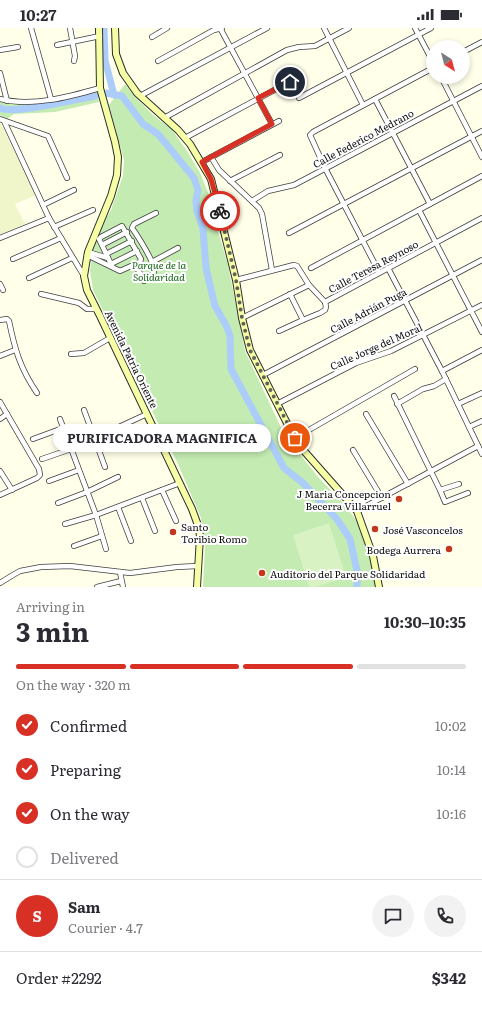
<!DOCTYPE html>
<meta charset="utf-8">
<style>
body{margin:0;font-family:Literata,serif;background:#f2f2f3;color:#2b2b33;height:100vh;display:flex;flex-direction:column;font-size:15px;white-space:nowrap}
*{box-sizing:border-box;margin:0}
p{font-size:13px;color:#7c7c81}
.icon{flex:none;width:22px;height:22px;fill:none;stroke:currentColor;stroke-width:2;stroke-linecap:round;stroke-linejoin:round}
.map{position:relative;height:559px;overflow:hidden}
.side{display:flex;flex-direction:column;background:#fff;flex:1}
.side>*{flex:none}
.needle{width:26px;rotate:144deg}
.buttons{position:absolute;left:426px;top:12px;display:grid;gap:8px}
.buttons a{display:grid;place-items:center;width:44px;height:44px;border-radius:50%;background:#fff;box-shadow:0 2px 6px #0003;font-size:20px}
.pin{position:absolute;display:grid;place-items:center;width:34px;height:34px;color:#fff;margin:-17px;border:2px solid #fff;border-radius:50%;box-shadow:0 1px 4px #0007}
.courier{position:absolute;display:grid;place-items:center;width:40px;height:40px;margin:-20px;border:3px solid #d93025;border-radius:50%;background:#fff;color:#222;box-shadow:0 1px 5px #0007}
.bubble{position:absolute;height:28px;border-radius:14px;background:#fff;box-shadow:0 2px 6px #0003;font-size:13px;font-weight:700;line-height:28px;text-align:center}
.overview em{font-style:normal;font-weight:700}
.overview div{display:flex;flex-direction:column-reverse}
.overview{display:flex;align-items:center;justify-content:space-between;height:68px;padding:0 16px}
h1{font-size:26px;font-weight:700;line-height:30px}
.bar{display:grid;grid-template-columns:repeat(4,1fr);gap:6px 4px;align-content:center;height:48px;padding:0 16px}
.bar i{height:5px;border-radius:3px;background:#e1e1e2}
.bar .selected{background:#d93025}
.bar p{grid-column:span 4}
.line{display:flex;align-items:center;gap:10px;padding:0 16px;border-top:1px solid #e1e1e2}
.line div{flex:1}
.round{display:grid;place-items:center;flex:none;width:42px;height:42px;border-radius:21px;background:#f2f2f3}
ol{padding:0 16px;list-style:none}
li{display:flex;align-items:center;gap:12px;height:44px}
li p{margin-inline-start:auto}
li .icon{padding:4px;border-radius:50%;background:#d93025;color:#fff;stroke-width:4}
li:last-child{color:#7c7c81}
li i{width:22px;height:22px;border:2px solid #e1e1e2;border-radius:50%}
.status{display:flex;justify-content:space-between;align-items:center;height:28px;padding:0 20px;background:#fff;direction:ltr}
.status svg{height:11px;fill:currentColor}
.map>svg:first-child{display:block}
.farmland{fill:#f0f6c9}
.green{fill:#c3ebb2}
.pitch{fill:#d8f2c4}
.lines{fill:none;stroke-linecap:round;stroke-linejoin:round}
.river{stroke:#acccfa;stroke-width:7}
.street-casing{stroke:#3f3f3f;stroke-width:6}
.secondary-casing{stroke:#2e2e2e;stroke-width:8}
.street{stroke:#fff;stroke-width:4.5}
.secondary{stroke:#f6ffa5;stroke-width:6}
.done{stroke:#61615a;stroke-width:4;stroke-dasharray:0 7.2}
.route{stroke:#d93025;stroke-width:5}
.poi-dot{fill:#c3381c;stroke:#fff;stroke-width:1.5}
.labels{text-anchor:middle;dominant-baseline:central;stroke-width:4;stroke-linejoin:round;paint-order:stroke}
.street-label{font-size:10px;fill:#0c0c0c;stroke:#fff}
.park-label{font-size:10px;font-style:italic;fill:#196619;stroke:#fff}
.poi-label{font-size:10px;fill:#0c0c0c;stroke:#fff;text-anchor:start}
</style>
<div class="status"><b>10:27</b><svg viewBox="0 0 49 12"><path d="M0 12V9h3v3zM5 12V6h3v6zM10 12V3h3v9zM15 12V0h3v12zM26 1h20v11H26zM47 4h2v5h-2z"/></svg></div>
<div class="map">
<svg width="482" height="559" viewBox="0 0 482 559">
<rect width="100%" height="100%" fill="#ffffea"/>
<path class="farmland" d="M0,94L36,167L15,176L25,196L0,207Z"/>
<g class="green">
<path d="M125,56L135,69L152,86L172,102L187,123L200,145L209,167L217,200L228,237L245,323L284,406L318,449L342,474L356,492L370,520L378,559H203L205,517L201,490L178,436L93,262L90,243L93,221L102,197L111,182L123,148L124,132L109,77Z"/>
<path d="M97,63L99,74L55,84L14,86L7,91L0,87V74L13,76L54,73Z"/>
</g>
<path class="pitch" d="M329,495L346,549L316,559H309L293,507Z"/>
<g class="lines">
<g class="river">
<path d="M104,0L105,32L114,67"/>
<path d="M106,65L122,68L143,96L158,106L194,150L198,162L196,173L197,183L203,201L206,240L215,278L227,299L230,308L231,341L284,440L303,455L337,491L350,511L357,543V559"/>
<path d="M0,80C13,87 77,71 95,68"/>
</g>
<defs>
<g id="street">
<path d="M31,0L51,71"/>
<path d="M70,0L75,28L74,33"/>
<path d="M220,0L272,96"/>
<path d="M324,0L363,77"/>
<path d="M415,0L433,34"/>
<path d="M152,9L167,0"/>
<path d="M57,17L100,8"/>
<path d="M0,22L18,19"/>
<path d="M463,24L482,14"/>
<path d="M158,33L214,2L222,0"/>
<path d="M0,45L7,73"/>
<path d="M441,49L482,129"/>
<path d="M140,68L267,0"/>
<path d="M299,70L431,0"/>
<path d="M0,71C32,79 69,69 100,60"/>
<path d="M375,71L430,176"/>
<path d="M164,90L287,22L299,19L315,18L349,0"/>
<path d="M0,91L48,108L67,150"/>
<path d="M4,93L49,190L84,248"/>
<path d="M185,110L293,52"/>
<path d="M211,129L219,142L259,180L262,186L272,242"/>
<path d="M202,134L279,93"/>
<path d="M230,153L280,127"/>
<path d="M252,173L268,163L294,157L482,58"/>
<path d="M43,177L74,162"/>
<path d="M419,182L482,304"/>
<path d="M54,199L93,182"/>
<path d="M289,205L482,103"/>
<path d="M0,210L49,190"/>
<path d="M102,217L127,204"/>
<path d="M88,224L108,230"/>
<path d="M106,226L132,213"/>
<path d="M87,227L120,243L140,234L141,231L122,198L101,209L99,211L112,238"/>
<path d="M13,231L61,210"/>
<path d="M152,234L178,220"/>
<path d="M111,236L137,223"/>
<path d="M135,236L144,253C148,251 154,248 154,242C155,235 137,207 132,200L134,196L156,185"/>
<path d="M311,240L482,148"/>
<path d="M388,240L442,343L482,426"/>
<path d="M379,244L325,140L310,107L313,104L433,40"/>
<path d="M29,250L72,230"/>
<path d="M236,252L290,238L294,237L297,238L309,257L325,274L326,279L325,282L320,285L303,292L279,303"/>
<path d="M0,256L3,262"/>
<path d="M41,266L79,275L87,281H96"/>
<path d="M290,266L303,292"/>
<path d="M325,274L482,190"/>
<path d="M242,290L309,257"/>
<path d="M0,292L7,291L9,293C15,322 20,340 37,365"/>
<path d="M71,326L84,325L110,310"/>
<path d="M0,328L15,322"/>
<path d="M442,343L482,322"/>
<path d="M263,347L482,232"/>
<path d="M394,368L440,462L459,456"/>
<path d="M0,374L39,441L40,447L37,450L0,467"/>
<path d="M277,376L356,335L391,323L482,277"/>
<path d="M397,376L423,361L434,358L446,351"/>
<path d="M458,376L482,365"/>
<path d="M84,382L105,439"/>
<path d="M366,386L408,456"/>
<path d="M0,391L7,386"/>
<path d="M60,391L96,487L106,521"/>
<path d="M469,399L482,393"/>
<path d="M295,410L415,341"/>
<path d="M33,411L63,400"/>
<path d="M353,422L382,470"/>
<path d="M42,431L71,421L147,386"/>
<path d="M0,443L12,462"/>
<path d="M49,453L79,442"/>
<path d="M162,462L176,493"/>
<path d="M440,462L445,474L468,465"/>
<path d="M142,470L155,503"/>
<path d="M58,475L87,464L118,449"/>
<path d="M118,479L131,513"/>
<path d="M357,483L478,418"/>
<path d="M65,496L96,487L180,455"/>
<path d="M74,518L102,508"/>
<path d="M120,544L123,559"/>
<path d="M0,555L13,547L20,543L41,539L70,538L130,545L177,539L198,538"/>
<path d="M97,559L121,553"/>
</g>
<g id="secondary">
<path d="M99,0L100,60L115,114L118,129L117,147L111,168L88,224L84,248L87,262L100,288L192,481L199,500L200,509L197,559"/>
<path d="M115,0L116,26L123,45L137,65L178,102L190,116L211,151L236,252L242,290L250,322L297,415L357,483L373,528L379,559"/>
</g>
</defs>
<use href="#street" class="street-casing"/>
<use href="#secondary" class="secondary-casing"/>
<use href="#street" class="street"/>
<use href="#secondary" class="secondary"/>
</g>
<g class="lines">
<path class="done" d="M220,183L236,252L242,290L250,322L295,410"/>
<path class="route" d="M220,183L211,151L202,134L272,96L258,70L290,54"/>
</g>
<g class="poi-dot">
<circle cx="399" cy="471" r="4"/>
<circle cx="375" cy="501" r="4"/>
<circle cx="173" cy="504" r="4"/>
<circle cx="449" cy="521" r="4"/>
<circle cx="262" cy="545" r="4"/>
</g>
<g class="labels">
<g class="street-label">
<text transform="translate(363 110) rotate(-28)">Calle Federico Medrano</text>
<text transform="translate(373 238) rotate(-28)">Calle Teresa Reynoso</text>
<text transform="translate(368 282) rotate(-28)">Calle Adrián Puga</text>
<text transform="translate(376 318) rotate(-24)">Calle Jorge del Moral</text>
<text transform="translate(132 331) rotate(64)">Avenida Patria Oriente</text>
</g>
<g class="park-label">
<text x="159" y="236">Parque de la<tspan x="159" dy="12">Solidaridad</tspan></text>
</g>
<g class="poi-label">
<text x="391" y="465" text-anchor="end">J Maria Concepcion<tspan x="391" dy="12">Becerra Villarruel</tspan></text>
<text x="181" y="498">Santo<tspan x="181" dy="12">Toribio Romo</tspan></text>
<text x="383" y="501">José Vasconcelos</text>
<text x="441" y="521" text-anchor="end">Bodega Aurrera</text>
<text x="270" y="545">Auditorio del Parque Solidaridad</text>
</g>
</g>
</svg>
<div class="buttons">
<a><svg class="needle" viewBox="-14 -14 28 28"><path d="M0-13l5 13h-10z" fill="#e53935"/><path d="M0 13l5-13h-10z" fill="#7c7c81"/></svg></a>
</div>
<div class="pin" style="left:295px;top:410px;background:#ea580c"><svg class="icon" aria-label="bag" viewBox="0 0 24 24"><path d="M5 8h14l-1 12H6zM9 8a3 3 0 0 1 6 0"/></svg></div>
<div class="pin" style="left:290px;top:54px;background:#1f2937"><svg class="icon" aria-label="home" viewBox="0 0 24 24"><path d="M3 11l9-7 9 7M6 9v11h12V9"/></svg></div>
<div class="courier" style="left:220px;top:183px"><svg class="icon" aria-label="bike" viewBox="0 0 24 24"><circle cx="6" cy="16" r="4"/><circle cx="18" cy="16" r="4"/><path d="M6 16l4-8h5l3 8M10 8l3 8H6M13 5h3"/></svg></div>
<div class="bubble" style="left:53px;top:396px;width:218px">PURIFICADORA MAGNIFICA</div>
</div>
<section class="side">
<div class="overview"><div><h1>3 min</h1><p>Arriving in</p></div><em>10:30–10:35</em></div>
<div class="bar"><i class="selected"></i><i class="selected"></i><i class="selected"></i><i></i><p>On the way · 320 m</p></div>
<ol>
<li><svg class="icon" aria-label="check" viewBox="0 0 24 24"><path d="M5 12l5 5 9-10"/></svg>Confirmed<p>10:02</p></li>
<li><svg class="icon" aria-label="check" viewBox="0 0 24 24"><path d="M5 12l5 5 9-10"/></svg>Preparing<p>10:14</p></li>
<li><svg class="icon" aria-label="check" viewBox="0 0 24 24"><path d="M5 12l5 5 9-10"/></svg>On the way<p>10:16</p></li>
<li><i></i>Delivered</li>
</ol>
<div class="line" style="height:72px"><b class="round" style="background:#d93025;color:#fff">S</b><div><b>Sam</b><p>Courier · 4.7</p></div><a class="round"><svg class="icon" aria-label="chat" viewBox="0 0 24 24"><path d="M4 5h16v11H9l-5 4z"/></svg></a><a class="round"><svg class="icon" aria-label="phone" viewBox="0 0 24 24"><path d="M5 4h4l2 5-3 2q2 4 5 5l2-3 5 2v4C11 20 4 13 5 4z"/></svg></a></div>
<div class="line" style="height:52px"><div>Order #2292</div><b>$342</b></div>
</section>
